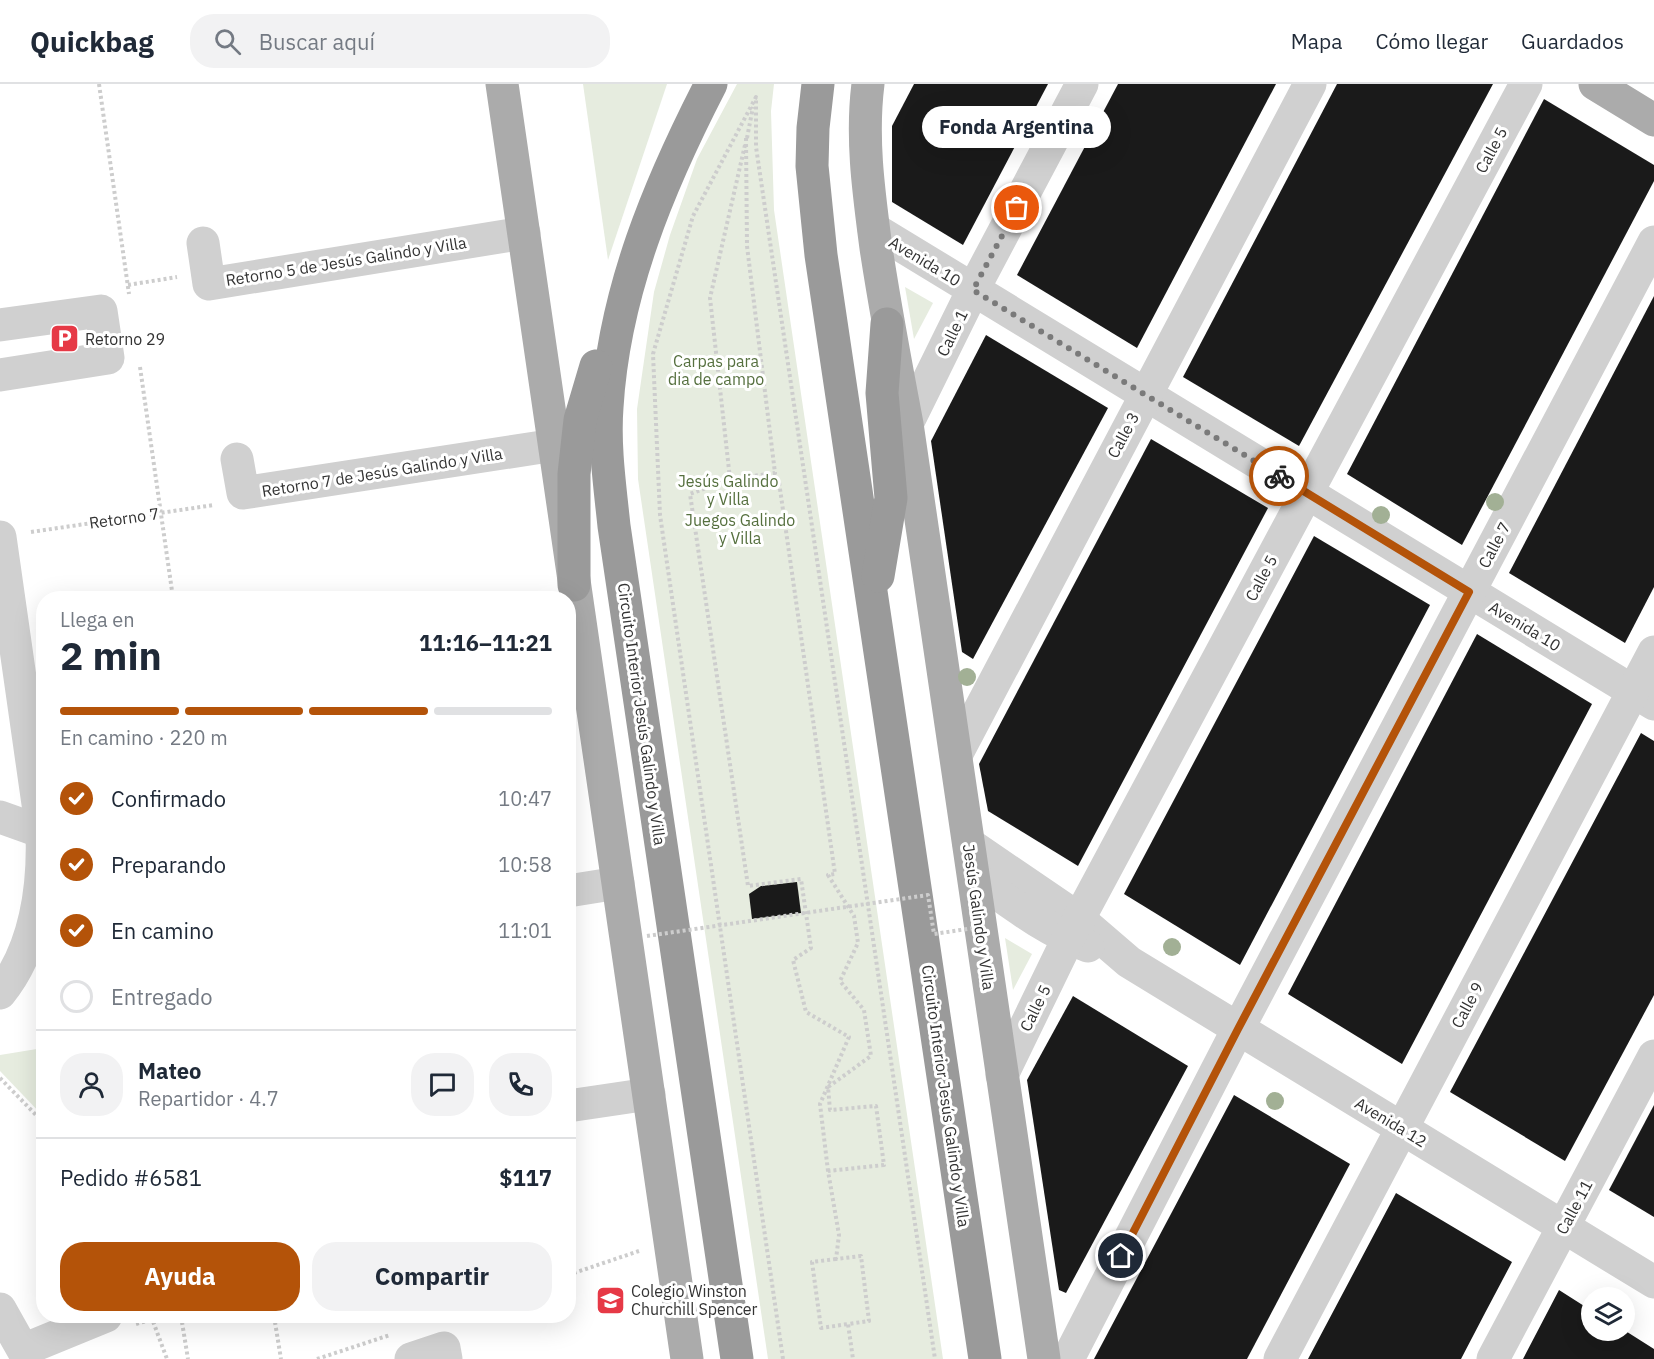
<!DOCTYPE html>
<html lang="es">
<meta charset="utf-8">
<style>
body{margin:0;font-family:"IBM Plex Sans",sans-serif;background:#f2f2f3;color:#1f2937;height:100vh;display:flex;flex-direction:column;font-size:22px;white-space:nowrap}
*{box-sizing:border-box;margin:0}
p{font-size:20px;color:#747a83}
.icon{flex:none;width:33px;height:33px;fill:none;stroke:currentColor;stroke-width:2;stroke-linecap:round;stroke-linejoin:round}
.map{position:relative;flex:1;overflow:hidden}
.drawer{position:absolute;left:36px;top:507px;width:540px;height:732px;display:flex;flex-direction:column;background:#fff;border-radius:24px;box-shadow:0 6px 24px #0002}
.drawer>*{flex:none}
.controls{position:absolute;left:1581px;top:1203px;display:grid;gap:12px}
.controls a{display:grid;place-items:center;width:54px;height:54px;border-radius:50%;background:#fff;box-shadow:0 6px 24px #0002;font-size:30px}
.pin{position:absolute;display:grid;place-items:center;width:51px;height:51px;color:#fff;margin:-26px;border:3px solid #fff;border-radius:50%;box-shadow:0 2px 6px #0007}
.courier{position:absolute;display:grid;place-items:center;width:60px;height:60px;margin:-30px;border:4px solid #b45309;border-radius:50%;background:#fff;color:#222;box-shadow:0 2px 8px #0007}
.bubble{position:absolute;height:42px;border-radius:21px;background:#fff;box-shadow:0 6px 24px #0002;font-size:20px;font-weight:700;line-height:42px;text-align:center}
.summary em{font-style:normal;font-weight:700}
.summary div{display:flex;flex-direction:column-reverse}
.summary{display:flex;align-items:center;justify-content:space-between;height:102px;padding:0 24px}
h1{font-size:39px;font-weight:700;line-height:45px}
.bar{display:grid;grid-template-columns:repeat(4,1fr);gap:9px 6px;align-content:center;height:72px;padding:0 24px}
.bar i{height:8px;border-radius:4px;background:#e0e1e3}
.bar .current{background:#b45309}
.bar p{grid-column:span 4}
.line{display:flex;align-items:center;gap:15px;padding:0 24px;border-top:2px solid #e0e1e3}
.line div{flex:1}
.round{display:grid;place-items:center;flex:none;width:63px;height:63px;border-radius:24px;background:#f2f2f3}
ol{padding:0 24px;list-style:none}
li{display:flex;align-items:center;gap:18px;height:66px}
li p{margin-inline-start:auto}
li .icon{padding:6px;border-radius:50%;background:#b45309;color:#fff;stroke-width:4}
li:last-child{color:#747a83}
li i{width:33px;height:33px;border:3px solid #e0e1e3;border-radius:50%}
.primary-button{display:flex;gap:12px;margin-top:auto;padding:12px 24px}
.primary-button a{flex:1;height:69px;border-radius:24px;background:#b45309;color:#fff;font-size:24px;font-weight:700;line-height:69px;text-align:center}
.primary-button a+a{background:#f2f2f3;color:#1f2937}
header{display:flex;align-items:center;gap:36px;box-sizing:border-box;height:84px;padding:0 30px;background:#fff;border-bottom:2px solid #e0e1e3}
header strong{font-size:28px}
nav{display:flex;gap:33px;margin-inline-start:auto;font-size:21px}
.search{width:420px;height:54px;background:#f2f2f3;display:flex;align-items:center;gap:15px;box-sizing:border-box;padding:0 21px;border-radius:24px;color:#747a83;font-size:22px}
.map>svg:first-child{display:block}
.green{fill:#e6ecdf}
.building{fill:#1a1a1a}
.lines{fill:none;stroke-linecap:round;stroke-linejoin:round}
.path{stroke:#cdcdcd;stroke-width:4;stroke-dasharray:3 3;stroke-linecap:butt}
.minor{stroke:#d0d0d0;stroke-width:33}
.major{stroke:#ababab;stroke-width:33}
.highway{stroke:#9a9a9a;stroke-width:33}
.path-bridge{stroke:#cdcdcd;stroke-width:4;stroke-dasharray:3 3;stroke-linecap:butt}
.tree{fill:#a2b095}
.done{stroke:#7a7a7a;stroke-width:6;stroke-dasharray:0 10.8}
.route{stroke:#b45309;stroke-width:8}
.labels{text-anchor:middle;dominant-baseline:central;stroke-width:6;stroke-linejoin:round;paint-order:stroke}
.street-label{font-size:16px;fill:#333;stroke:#fff}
.poi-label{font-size:16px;fill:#333;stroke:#fff;text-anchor:start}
.park-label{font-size:16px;fill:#56703f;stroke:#fff}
</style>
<header>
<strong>Quickbag</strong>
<div class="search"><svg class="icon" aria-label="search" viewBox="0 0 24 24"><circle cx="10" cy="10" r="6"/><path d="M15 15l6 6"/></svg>Buscar aquí</div>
<nav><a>Mapa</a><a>Cómo llegar</a><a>Guardados</a></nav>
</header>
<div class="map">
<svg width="1654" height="1275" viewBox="0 0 1654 1275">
<rect width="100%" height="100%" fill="#fff"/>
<g class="green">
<path d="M583,0H667L608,176Z"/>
<path d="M737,0H774L771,27L774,126L943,1275H768L638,395L637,325L654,208L670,151L697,75Z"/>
<path d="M905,203L933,219L914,255Z"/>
<path d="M1005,854L1032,870L1013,906Z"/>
<path d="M43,964H44L43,1032L0,987V971Z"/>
</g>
<g class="building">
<path d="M914,0H1048L963,161L892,118V42Z"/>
<path d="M1118,0H1276L1137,264L1017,191Z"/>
<path d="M1337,0H1493L1299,362L1183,293Z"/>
<path d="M1544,15L1654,81V97L1462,461L1347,390Z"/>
<path d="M1654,212V503L1625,559L1509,489Z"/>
<path d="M986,251L1108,324L973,575L962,568L931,357Z"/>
<path d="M1151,355L1268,424L1078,782L988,727L979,680Z"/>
<path d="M1314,452L1430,521L1240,881L1124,810Z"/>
<path d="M1477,550L1592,620L1402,980L1288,910Z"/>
<path d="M1641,649L1654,657V911L1565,1077L1450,1008Z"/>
<path d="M797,798L801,829L752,835L749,810L761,802Z"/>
<path d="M1073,912L1188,982L1066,1209L1059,1206L1027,996Z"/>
<path d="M1234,1011L1350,1080L1247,1275H1094Z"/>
<path d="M1654,1021V1133L1609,1106Z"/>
<path d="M1396,1109L1512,1178L1485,1229L1461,1275H1308Z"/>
<path d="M1559,1206L1592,1227V1246H1624L1654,1265V1275H1523Z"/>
</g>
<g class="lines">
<g class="path">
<path d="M99,0L129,210"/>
<path d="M746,54L747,162L775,389L730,395L779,398L835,790L828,791L854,832L858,859L840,897L864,926L871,972L828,1003L830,1026L876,1022L884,1081L828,1087L839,1151L836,1175L861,1172L869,1237L848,1240L853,1275"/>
<path d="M747,54L753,23"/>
<path d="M745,61L710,214L730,395L690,410L748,802L801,795L811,864L793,876L806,928L849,953L820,1020L828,1087"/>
<path d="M128,201L177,193"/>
<path d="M140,283L173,514"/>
<path d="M31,448L214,421"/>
<path d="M0,994L36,1031L44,1042"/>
<path d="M836,1175L812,1178L821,1244L848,1240"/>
<path d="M568,1191L639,1167"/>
<path d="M151,1232L167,1275"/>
<path d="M181,1232L188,1275"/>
<path d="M274,1232L281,1275"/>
<path d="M136,1240L164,1232"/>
<path d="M317,1275L390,1251"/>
<path d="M783,1275L660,431L653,270L693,132L756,13V63L935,1275"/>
</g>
<g class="minor">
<path d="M874,145L1654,620"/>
<path d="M203,159L209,200L524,149"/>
<path d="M0,241L101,227L108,274L0,291"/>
<path d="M907,340L973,206L1082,0"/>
<path d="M237,375L243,409L555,361"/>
<path d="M0,453L42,748C44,802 36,865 0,909"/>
<path d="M956,671L1310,0"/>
<path d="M0,733L42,748"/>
<path d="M969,760L1079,835L1129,878L1654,1198"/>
<path d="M974,793C1011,819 1045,846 1088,862"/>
<path d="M568,807L618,799"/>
<path d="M1002,991L1068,855L1526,0"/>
<path d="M568,1022L649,1010"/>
<path d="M0,1225L23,1266L106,1232"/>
<path d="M411,1275L444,1264L446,1275"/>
<path d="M1068,1275L1238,945L1654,158"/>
<path d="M1280,1275L1654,568"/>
<path d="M1493,1275L1654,972"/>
</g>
<g class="major">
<path d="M502,0L687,1275"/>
<path d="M868,0C861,55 869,110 876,164C885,223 896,282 907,340L1044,1275"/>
<path d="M1595,0L1654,36"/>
</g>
<g class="highway">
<path d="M711,0C659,101 614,208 607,323C604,362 610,403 614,442L737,1275"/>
<path d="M818,0L813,44L812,82L821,171L985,1275"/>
<path d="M878,492L891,414L882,309L887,240"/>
<path d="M574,501V390L580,336L596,282"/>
</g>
<path class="path-bridge" d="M647,852L928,811L934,850L987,842"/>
</g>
<g class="tree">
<circle cx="1495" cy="418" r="9"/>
<circle cx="1381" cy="431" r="9"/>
<circle cx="967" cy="593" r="9"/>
<circle cx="1172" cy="863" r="9"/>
<circle cx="1275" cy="1017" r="9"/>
</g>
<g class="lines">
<path class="done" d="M1017,124L973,206L1279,392"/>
<path class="route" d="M1121,1172L1238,945L1469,508L1279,392"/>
</g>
<defs>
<symbol id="parking-square" viewBox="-11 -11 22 22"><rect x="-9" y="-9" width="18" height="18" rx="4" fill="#e63946" stroke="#fff"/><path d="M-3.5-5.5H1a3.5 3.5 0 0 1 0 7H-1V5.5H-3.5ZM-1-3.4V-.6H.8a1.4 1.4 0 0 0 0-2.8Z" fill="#fff"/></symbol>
<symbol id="school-square" viewBox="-11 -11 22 22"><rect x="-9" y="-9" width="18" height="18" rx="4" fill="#e63946" stroke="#fff"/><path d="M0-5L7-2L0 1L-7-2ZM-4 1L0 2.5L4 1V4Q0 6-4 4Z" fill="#fff"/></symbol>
</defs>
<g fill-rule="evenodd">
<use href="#parking-square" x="48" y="238" width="33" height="33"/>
<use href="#school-square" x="594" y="1200" width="33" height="33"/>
</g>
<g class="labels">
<g class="street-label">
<text transform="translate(1491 66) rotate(-62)">Calle 5</text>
<text transform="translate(346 177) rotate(-9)">Retorno 5 de Jesús Galindo y Villa</text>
<text transform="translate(925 177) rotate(31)">Avenida 10</text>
<text transform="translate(952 249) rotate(-64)">Calle 1</text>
<text transform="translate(1123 351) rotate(-62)">Calle 3</text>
<text transform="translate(382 388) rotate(-9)">Retorno 7 de Jesús Galindo y Villa</text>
<text transform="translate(124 434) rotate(-8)">Retorno 7</text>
<text transform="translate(1494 461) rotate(-62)">Calle 7</text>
<text transform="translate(1261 494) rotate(-62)">Calle 5</text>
<text transform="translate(1525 542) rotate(31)">Avenida 10</text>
<text transform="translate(642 630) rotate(82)">Circuito Interior Jesús Galindo y Villa</text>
<text transform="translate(979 833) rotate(82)">Jesús Galindo y Villa</text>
<text transform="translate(1467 921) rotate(-62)">Calle 9</text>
<text transform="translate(1035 924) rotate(-64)">Calle 5</text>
<text transform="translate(946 1012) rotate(82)">Circuito Interior Jesús Galindo y Villa</text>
<text transform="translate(1391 1038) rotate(31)">Avenida 12</text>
<text transform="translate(1574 1123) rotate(-62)">Calle 11</text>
</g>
<g class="poi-label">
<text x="85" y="255">Retorno 29</text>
<text x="631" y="1207">Colegio Winston<tspan x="631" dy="18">Churchill Spencer</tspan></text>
</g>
<g class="park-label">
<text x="716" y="277">Carpas para<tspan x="716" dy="18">dia de campo</tspan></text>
<text x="728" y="397">Jesús Galindo<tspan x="728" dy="18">y Villa</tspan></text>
<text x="740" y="436">Juegos Galindo<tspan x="740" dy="18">y Villa</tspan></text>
</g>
</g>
</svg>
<div class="controls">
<a><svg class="icon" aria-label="layers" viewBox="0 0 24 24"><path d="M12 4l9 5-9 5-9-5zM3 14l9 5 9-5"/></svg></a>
</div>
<div class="pin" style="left:1017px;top:124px;background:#ea580c"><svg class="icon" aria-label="bag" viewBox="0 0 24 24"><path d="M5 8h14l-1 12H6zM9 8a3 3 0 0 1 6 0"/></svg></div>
<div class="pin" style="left:1121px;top:1172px;background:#1f2937"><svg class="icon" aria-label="home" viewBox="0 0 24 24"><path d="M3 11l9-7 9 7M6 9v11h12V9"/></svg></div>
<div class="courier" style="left:1279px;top:392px"><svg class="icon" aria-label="bike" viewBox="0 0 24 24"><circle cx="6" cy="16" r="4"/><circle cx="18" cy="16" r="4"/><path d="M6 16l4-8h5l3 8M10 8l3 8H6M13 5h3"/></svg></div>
<div class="bubble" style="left:922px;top:22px;width:189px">Fonda Argentina</div>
<section class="drawer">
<div class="summary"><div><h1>2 min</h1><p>Llega en</p></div><em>11:16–11:21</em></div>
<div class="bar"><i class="current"></i><i class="current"></i><i class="current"></i><i></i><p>En camino · 220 m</p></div>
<ol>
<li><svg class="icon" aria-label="check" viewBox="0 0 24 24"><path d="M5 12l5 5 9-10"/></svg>Confirmado<p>10:47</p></li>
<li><svg class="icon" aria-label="check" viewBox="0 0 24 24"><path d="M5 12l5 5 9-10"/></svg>Preparando<p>10:58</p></li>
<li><svg class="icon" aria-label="check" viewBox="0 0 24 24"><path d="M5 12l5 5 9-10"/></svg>En camino<p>11:01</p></li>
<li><i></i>Entregado</li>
</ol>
<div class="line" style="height:108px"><a class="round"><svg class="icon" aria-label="person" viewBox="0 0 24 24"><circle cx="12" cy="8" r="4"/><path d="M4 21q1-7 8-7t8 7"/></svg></a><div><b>Mateo</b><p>Repartidor · 4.7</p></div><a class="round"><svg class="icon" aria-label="chat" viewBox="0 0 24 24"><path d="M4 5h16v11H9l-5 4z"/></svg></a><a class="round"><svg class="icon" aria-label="phone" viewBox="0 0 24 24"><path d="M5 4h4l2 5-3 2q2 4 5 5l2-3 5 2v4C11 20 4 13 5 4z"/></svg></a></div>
<div class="line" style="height:78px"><div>Pedido #6581</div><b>$117</b></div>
<div class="primary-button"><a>Ayuda</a><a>Compartir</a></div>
</section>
</div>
